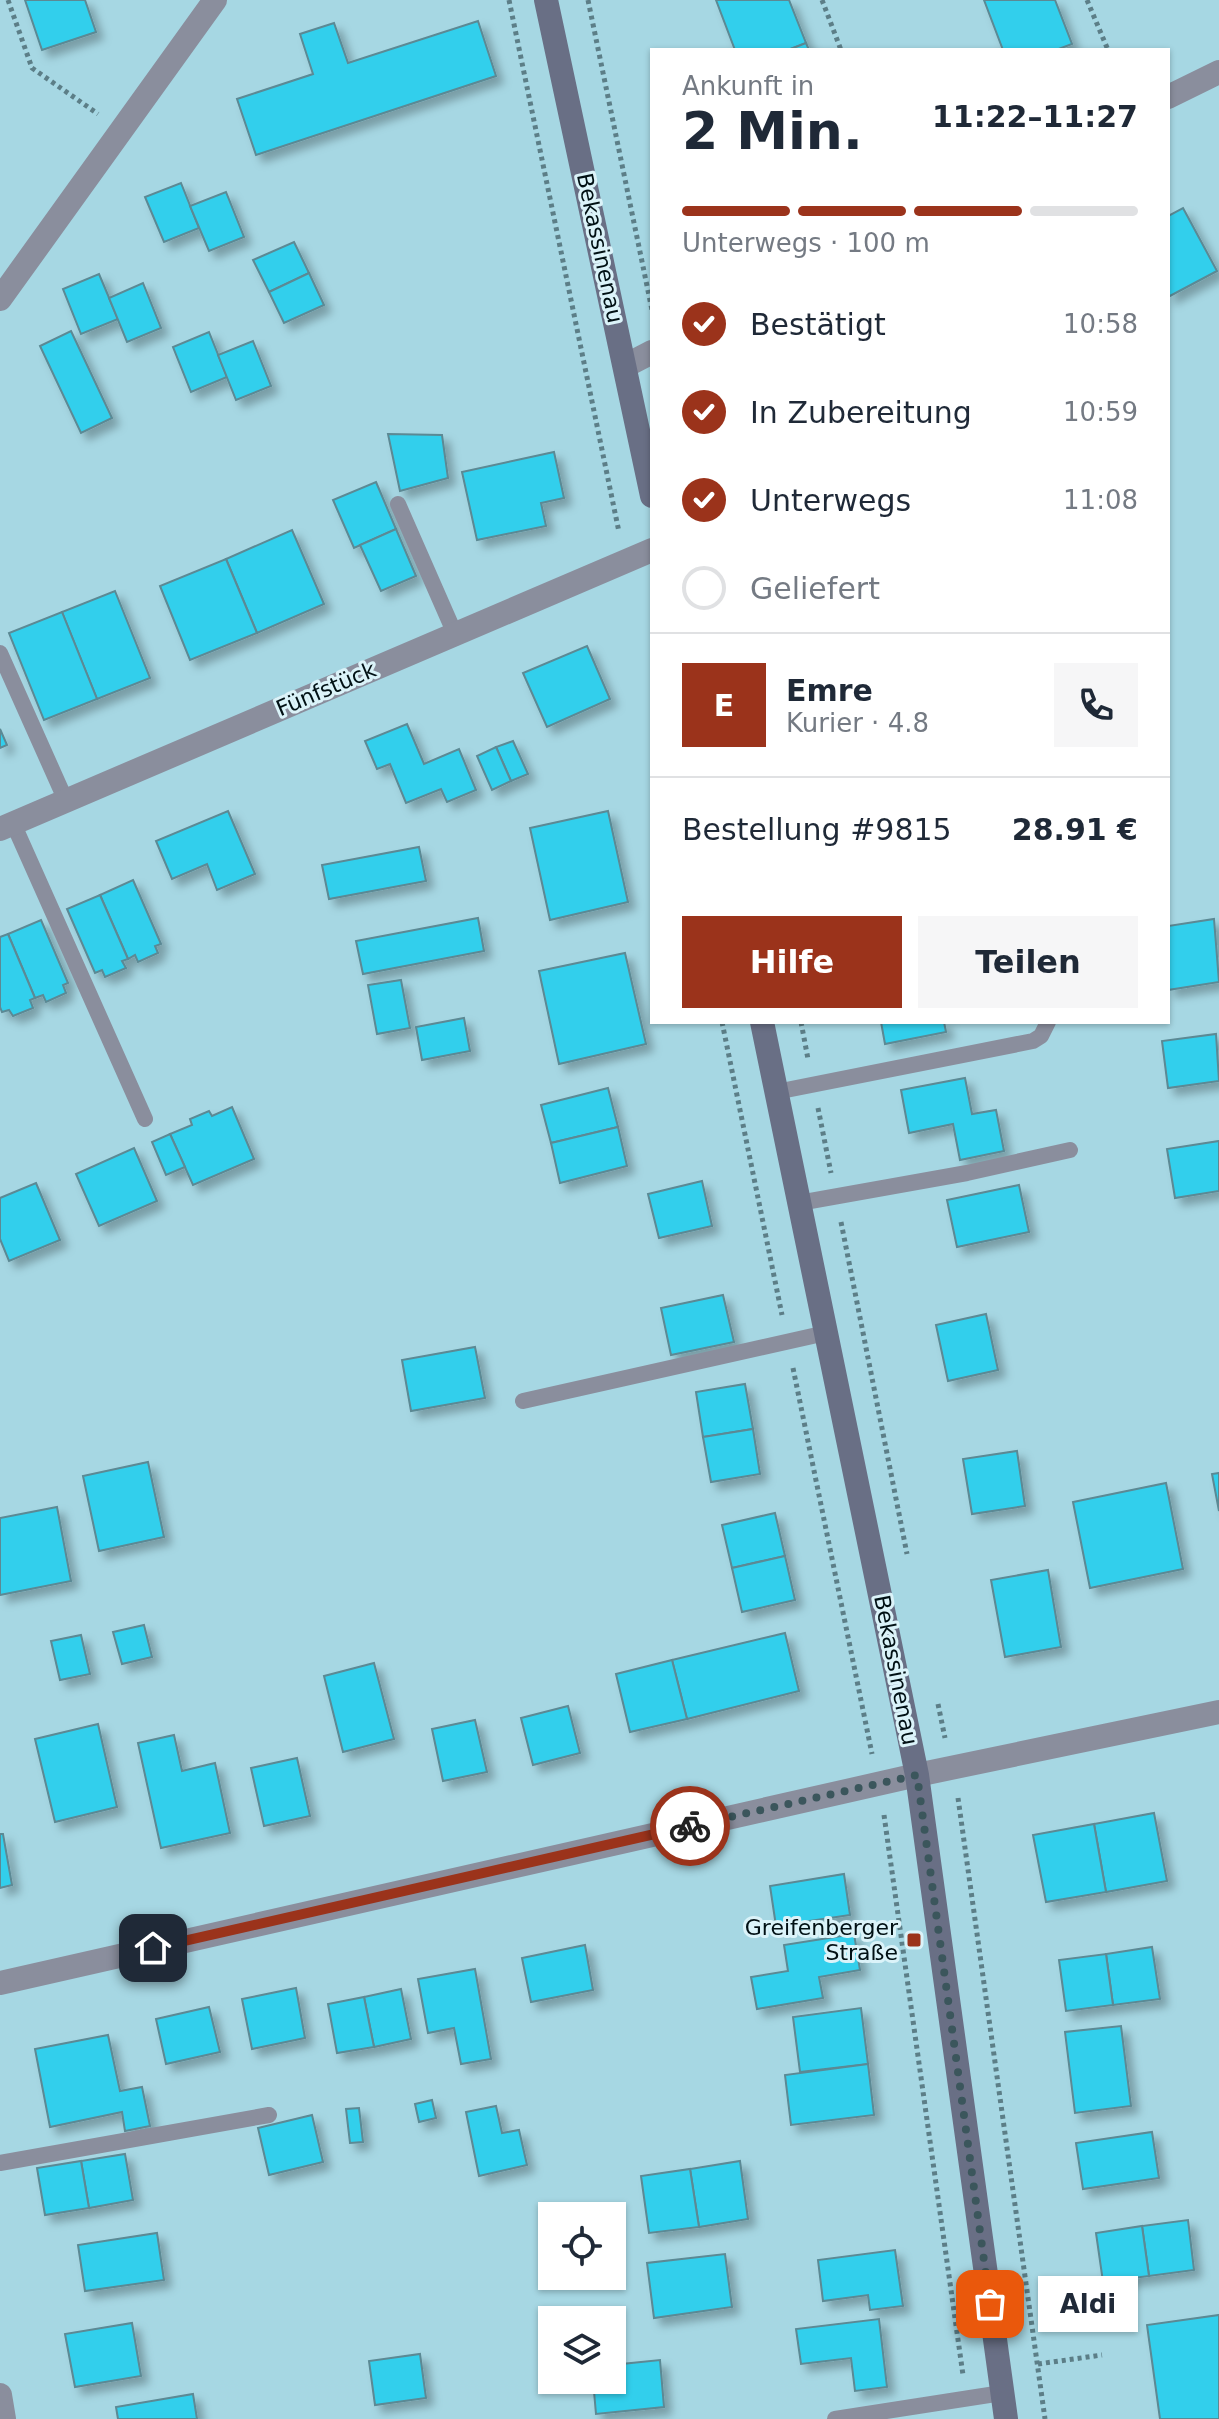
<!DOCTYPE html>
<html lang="de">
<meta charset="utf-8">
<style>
body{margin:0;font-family:"DejaVu Sans",sans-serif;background:#f6f6f7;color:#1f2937;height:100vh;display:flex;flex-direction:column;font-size:30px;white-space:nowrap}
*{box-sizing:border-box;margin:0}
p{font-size:26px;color:#747a83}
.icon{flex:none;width:44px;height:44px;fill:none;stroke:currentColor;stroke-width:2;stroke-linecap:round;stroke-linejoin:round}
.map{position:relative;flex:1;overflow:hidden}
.drawer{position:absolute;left:650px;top:48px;width:520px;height:976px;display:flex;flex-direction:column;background:#fff;border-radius:0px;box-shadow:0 2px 6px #0004}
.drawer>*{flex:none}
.buttons{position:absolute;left:538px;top:2202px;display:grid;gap:16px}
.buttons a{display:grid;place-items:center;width:88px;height:88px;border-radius:0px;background:#fff;box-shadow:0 2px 6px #0004;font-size:40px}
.pin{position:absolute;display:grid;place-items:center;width:68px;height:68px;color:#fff;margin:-34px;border-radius:16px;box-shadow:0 4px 12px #0006}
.courier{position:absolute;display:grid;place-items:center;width:80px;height:80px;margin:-40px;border:6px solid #9b331b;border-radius:50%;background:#fff;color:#222;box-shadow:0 2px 10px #0007}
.bubble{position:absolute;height:56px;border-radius:0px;background:#fff;box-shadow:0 2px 6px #0004;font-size:26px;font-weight:800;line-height:56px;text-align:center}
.headline em{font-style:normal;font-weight:800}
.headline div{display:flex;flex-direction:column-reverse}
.headline{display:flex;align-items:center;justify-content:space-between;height:136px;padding:0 32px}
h1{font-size:52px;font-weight:800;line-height:60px}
.bar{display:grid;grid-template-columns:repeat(4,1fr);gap:12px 8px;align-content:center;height:96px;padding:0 32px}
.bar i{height:10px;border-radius:6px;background:#e0e1e3}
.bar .selected{background:#9b331b}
.bar p{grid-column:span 4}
.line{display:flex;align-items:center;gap:20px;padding:0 32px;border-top:2px solid #e0e1e3}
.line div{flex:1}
.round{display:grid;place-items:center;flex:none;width:84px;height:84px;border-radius:0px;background:#f6f6f7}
ol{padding:0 32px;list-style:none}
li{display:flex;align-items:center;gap:24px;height:88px}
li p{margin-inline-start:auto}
li .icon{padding:8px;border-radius:50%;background:#9b331b;color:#fff;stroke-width:4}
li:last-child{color:#747a83}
li i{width:44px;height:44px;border:4px solid #e0e1e3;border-radius:50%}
.cta{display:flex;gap:16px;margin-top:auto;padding:16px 32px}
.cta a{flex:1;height:92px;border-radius:0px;background:#9b331b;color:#fff;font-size:32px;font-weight:800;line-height:92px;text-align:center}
.cta a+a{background:#f6f6f7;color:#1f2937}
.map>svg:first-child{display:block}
.building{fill:#32cfec;stroke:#5b8994;stroke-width:2;filter:url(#shadow)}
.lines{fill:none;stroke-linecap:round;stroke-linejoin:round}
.path{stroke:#5c7e87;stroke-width:5;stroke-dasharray:4 4;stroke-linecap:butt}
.lane{stroke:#8a8e9d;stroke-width:16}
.street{stroke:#8a8e9d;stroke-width:24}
.secondary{stroke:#696f85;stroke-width:24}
.done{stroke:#3b565c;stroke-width:8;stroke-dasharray:0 14.4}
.route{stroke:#9b331b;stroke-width:10}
.poi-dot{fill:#9b331b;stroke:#dbf3f9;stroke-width:3}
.labels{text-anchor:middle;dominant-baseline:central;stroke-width:6;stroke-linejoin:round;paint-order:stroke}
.street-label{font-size:22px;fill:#011014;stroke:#dbf3f9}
.poi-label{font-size:22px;fill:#011014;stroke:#dbf3f9;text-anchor:end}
</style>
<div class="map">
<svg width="1219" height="2419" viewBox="0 0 1219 2419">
<defs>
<filter id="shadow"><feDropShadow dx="7" dy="7" stdDeviation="4" flood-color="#0004"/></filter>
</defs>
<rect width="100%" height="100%" fill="#a6d7e3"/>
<g class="building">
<path d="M25,0H85L96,32L42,50Z"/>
<path d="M716,0H789L806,43L788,50H735Z"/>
<path d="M984,0H1055L1072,44L1056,50H1003Z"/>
<path d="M478,21L496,76L256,155L237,99L313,74L300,34L334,23L348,63Z"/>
<path d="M806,43L809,50H788Z"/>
<path d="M181,183L199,228L164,242L145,197Z"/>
<path d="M226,192L244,237L209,251L190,206Z"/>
<path d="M1183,208L1217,271L1168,297V216Z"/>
<path d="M294,242L309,273L269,292L253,260Z"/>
<path d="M309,273L324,305L284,323L269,292Z"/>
<path d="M99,274L118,319L81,334L63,289Z"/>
<path d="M143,283L161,328L127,342L109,298Z"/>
<path d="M71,331L112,418L81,433L40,346Z"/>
<path d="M209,332L227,377L191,392L173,347Z"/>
<path d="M253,341L271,386L236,400L218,355Z"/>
<path d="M388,434L442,435L448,478L400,491Z"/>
<path d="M554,452L564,498L541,503L546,526L477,540L462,472Z"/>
<path d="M376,482L396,529L354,548L333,500Z"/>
<path d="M396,529L416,576L381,591L360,545Z"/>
<path d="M292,530L324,604L257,633L226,559Z"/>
<path d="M226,559L257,633L190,660L160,586Z"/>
<path d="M115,591L150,678L97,699L62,612Z"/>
<path d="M62,612L97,699L44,720L9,633Z"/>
<path d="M587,646L610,699L547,727L523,673Z"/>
<path d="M407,724L424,764L459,749L476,790L447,802L441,789L406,803L390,764L377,769L365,741Z"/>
<path d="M0,729L7,745L0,748Z"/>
<path d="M513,741L528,774L511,781L496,747Z"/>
<path d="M496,747L511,781L492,790L477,756Z"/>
<path d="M228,811L255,874L217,890L207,864L172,879L156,841Z"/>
<path d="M608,811L628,902L550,920L530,828Z"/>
<path d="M419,847L426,881L329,899L322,865Z"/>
<path d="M133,880L161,944L155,946L158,953L138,962L135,955L128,959L100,895Z"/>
<path d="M100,895L128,959L122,961L126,968L105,977L102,970L95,973L67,909Z"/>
<path d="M478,918L484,951L363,974L356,941Z"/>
<path d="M1214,919L1219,982L1168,990V926Z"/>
<path d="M41,920L68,983L63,985L66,993L46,1002L43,995L35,998L8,934Z"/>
<path d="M8,934L35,998L30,1000L33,1008L13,1016L9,1010L2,1012L0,1007V937Z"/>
<path d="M625,953L646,1044L559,1064L539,971Z"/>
<path d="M401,980L410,1028L377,1034L368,985Z"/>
<path d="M464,1018L470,1051L422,1060L416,1027Z"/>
<path d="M881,1022H944L946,1032L885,1044Z"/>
<path d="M1216,1034L1219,1081L1168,1088L1162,1041Z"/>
<path d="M965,1078L972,1114L996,1110L1004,1151L960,1160L953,1124L909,1133L901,1090Z"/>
<path d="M608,1088L618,1127L551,1143L541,1105Z"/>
<path d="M232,1107L254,1159L193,1185L170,1134L192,1125L190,1119L209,1111L212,1116Z"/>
<path d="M618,1127L627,1166L560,1183L551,1143Z"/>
<path d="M170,1134L185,1167L166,1175L152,1142Z"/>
<path d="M1219,1141V1191L1175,1198L1167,1149Z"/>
<path d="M134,1148L157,1201L99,1226L76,1174Z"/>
<path d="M702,1181L712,1226L659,1238L648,1194Z"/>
<path d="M36,1183L60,1240L9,1261L0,1239V1198Z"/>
<path d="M1019,1185L1029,1232L957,1247L947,1200Z"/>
<path d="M723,1295L734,1342L671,1355L661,1308Z"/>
<path d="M986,1314L998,1370L948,1381L936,1325Z"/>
<path d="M475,1347L485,1398L411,1411L402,1360Z"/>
<path d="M745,1384L753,1429L703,1437L696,1392Z"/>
<path d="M753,1429L760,1474L711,1482L703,1437Z"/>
<path d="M1017,1451L1025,1506L972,1514L963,1459Z"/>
<path d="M148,1462L164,1537L99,1551L83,1476Z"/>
<path d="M1219,1473V1511L1212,1474Z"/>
<path d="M1166,1483L1183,1569L1090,1588L1073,1502Z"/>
<path d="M57,1507L71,1581L0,1595V1518Z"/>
<path d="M775,1513L785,1556L732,1568L722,1525Z"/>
<path d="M785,1556L795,1600L742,1612L732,1568Z"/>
<path d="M1048,1570L1061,1647L1005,1657L991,1580Z"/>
<path d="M144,1625L152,1657L122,1664L113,1632Z"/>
<path d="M785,1633L799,1691L687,1719L672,1660Z"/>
<path d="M81,1635L90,1674L60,1680L51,1641Z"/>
<path d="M672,1660L687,1719L630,1732L616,1674Z"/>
<path d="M374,1663L394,1739L343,1752L324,1676Z"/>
<path d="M568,1706L580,1753L533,1765L521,1718Z"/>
<path d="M475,1720L487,1772L443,1781L432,1729Z"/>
<path d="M98,1724L117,1807L55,1822L35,1739Z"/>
<path d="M174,1735L182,1771L215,1763L230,1833L161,1848L138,1743Z"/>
<path d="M297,1758L310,1816L264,1826L251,1768Z"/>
<path d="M1154,1813L1167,1881L1106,1892L1094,1824Z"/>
<path d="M1094,1824L1106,1892L1046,1902L1033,1835Z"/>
<path d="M0,1834H3L12,1885L0,1888Z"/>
<path d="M844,1874L850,1915L776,1926L770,1886Z"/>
<path d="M854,1934L860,1970L819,1977L823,1998L757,2009L751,1977L788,1971L784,1945Z"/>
<path d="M585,1945L593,1990L531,2002L522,1958Z"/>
<path d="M1152,1947L1160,1999L1113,2005L1106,1954Z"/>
<path d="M1106,1954L1113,2005L1066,2011L1059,1960Z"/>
<path d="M475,1969L491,2059L461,2064L454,2028L428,2033L418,1979Z"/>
<path d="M296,1988L305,2038L252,2049L242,1999Z"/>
<path d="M401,1989L411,2039L374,2047L364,1997Z"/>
<path d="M364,1997L374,2047L337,2053L328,2004Z"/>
<path d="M209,2007L220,2052L166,2064L156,2019Z"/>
<path d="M861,2008L868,2064L800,2072L793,2017Z"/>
<path d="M1121,2026L1131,2106L1075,2113L1065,2032Z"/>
<path d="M108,2035L120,2091L142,2087L150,2126L125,2131L122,2112L50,2127L35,2049Z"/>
<path d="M868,2064L874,2115L791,2125L785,2075Z"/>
<path d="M432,2100L436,2118L419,2122L415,2104Z"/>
<path d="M496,2106L502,2133L519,2130L527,2165L479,2176L466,2112Z"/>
<path d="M359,2108L363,2142L350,2143L346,2109Z"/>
<path d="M312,2115L323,2162L269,2175L258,2128Z"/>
<path d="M1152,2132L1159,2178L1083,2189L1076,2143Z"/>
<path d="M125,2154L133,2200L89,2208L81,2161Z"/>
<path d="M81,2161L89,2208L45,2215L37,2168Z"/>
<path d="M740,2161L748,2219L699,2227L690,2169Z"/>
<path d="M690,2169L699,2227L649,2233L641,2176Z"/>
<path d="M1188,2220L1194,2270L1149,2276L1142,2226Z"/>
<path d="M1142,2226L1149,2276L1103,2282L1096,2233Z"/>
<path d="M157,2233L164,2280L85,2291L78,2245Z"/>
<path d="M895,2250L903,2306L870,2310L868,2295L823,2301L818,2260Z"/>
<path d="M725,2254L732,2307L654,2318L647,2263Z"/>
<path d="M1219,2315V2419H1160L1147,2325Z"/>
<path d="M879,2319L887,2387L855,2391L851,2358L801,2364L796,2329Z"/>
<path d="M132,2323L141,2376L75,2387L65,2334Z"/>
<path d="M420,2354L426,2398L375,2405L369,2361Z"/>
<path d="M660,2360L664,2407L596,2414L593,2380H612V2365Z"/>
<path d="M193,2394L197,2419H118L116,2407Z"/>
</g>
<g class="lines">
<g class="path">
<path d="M8,0L32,68L98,114"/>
<path d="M509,0L619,532"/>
<path d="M588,0L652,310"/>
<path d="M822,0L841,50"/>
<path d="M1087,0L1108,50"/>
<path d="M722,1022L782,1315"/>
<path d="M801,1022L808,1059"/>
<path d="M818,1108L831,1173"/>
<path d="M841,1222L907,1554"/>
<path d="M793,1368L872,1754"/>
<path d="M938,1704L945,1738"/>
<path d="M958,1798L1045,2419"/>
<path d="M884,1815L963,2375"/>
<path d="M1038,2364L1102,2355"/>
</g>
<g class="lane">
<path d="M398,504L455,634"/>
<path d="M0,653L66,801"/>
<path d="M13,823L145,1119"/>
<path d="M776,1092L1033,1041L1041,1036L1048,1022"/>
<path d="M799,1203L967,1173L1070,1150"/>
<path d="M523,1401L826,1333"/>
<path d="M0,2163L269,2115"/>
<path d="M835,2419L1002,2393"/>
</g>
<g class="street">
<path d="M1168,97L1219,72"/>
<path d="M0,299L215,0"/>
<path d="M625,366L652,352"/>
<path d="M0,829L652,550"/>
<path d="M0,1983L917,1775L1219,1712"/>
<path d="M0,2395L4,2419"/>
</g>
<g class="secondary">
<path d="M546,0L652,496"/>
<path d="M762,1022L917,1775L1006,2419"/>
</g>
</g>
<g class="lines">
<path class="done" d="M690,1826L917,1775L990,2304"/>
<path class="route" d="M153,1948L690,1826"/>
</g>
<rect class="poi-dot" x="906" y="1932" width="16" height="16" rx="4"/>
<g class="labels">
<g class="street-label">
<text transform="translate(600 248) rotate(78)">Bekassinenau</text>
<text transform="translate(326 689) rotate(-23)">Fünfstück</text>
<text transform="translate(896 1670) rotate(79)">Bekassinenau</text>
</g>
<g class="poi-label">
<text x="898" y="1927">Greifenberger<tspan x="898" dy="25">Straße</tspan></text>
</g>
</g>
</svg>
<div class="buttons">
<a><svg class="icon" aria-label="locate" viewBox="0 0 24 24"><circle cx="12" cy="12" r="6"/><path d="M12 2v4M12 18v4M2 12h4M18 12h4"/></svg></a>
<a><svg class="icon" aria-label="layers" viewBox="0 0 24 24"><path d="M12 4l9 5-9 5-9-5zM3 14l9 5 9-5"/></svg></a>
</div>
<div class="pin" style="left:990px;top:2304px;background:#ea580c"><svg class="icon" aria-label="bag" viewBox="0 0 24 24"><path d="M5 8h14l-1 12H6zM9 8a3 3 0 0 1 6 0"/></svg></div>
<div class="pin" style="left:153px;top:1948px;background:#1f2937"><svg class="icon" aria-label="home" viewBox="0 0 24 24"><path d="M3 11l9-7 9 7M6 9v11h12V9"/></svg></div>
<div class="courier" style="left:690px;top:1826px"><svg class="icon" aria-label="bike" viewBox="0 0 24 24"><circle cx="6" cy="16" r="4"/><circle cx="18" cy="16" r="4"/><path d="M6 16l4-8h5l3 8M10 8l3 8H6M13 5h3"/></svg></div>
<div class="bubble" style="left:1038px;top:2276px;width:100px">Aldi</div>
<section class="drawer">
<div class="headline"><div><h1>2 Min.</h1><p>Ankunft in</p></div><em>11:22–11:27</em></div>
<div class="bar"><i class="selected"></i><i class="selected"></i><i class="selected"></i><i></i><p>Unterwegs · 100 m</p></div>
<ol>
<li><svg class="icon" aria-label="check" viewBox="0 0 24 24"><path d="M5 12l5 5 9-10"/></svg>Bestätigt<p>10:58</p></li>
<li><svg class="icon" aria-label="check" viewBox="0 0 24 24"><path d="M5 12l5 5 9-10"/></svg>In Zubereitung<p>10:59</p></li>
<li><svg class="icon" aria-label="check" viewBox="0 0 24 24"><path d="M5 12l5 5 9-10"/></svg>Unterwegs<p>11:08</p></li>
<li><i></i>Geliefert</li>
</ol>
<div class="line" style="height:144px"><b class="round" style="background:#9b331b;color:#fff">E</b><div><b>Emre</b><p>Kurier · 4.8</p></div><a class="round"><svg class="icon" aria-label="phone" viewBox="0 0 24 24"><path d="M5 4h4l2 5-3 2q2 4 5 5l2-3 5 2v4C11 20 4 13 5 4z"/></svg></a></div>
<div class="line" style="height:104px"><div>Bestellung #9815</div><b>28.91 €</b></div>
<div class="cta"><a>Hilfe</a><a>Teilen</a></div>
</section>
</div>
